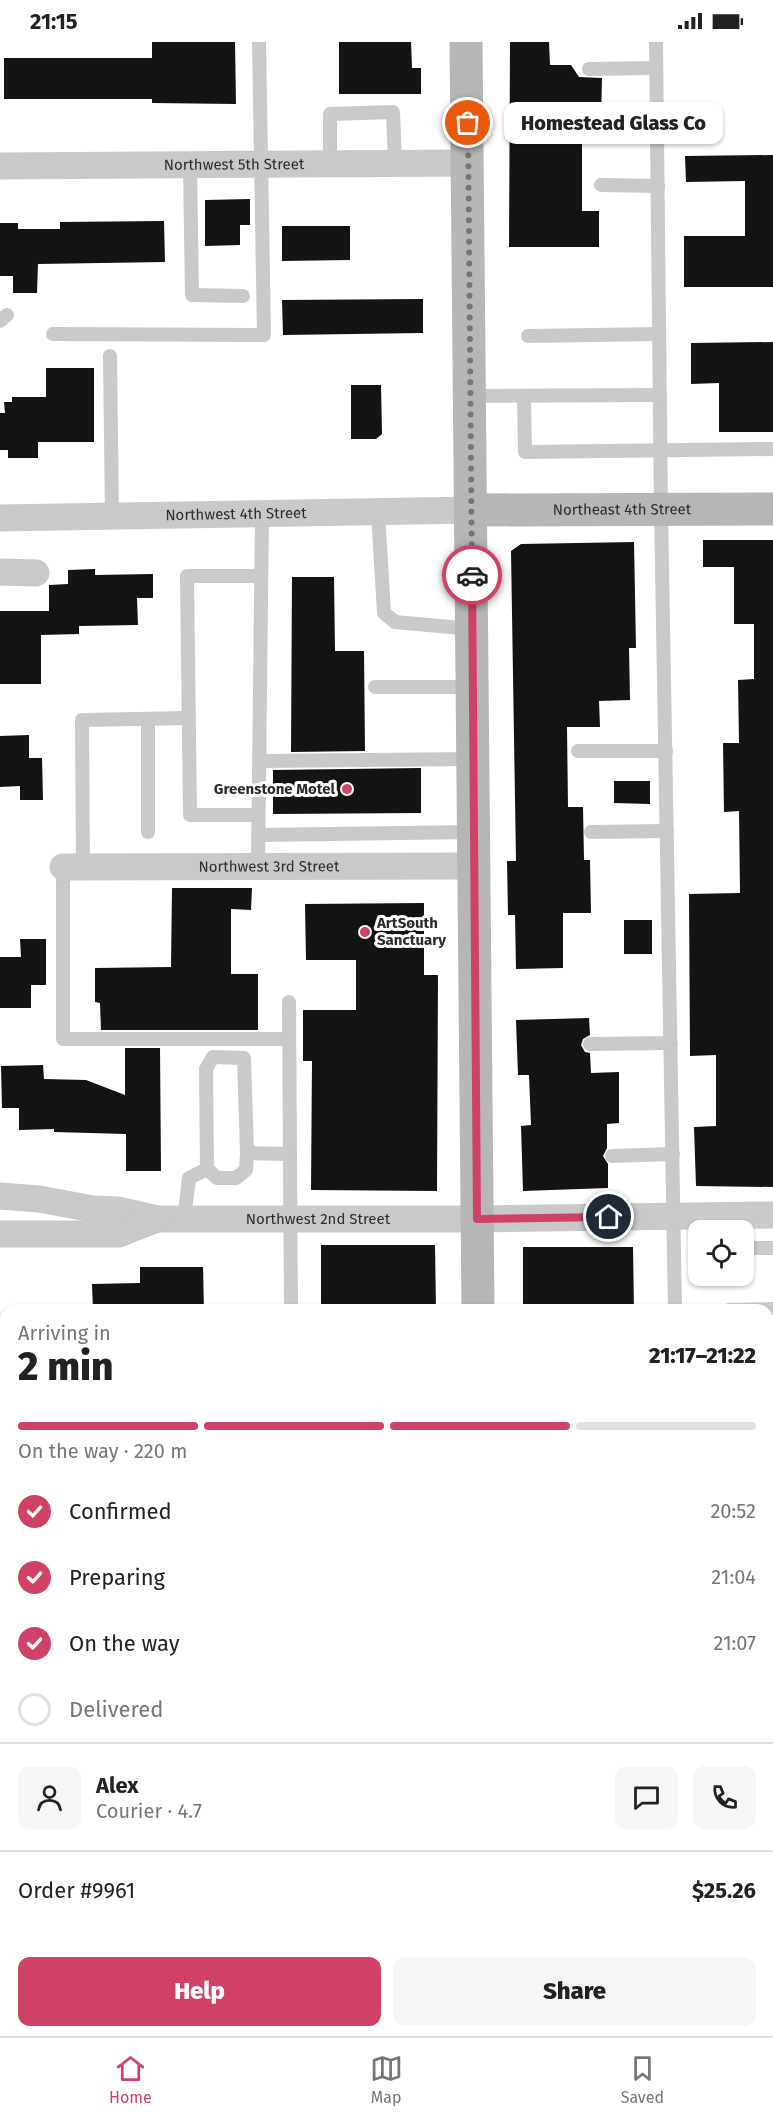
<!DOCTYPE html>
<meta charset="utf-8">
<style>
body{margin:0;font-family:"Fira Sans",sans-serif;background:#f6f6f6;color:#222;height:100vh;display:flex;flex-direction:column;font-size:22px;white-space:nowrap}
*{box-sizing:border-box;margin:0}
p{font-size:20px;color:#767676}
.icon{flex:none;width:33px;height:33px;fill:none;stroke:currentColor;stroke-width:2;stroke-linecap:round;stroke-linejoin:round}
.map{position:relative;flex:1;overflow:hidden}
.side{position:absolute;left:0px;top:1262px;width:774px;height:734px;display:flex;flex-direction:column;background:#fff;border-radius:18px 18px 0 0;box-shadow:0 2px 4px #0004}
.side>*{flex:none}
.fabs{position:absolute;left:688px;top:1178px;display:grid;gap:12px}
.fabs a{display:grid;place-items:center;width:66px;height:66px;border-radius:12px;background:#fff;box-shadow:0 2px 4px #0004;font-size:30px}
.pin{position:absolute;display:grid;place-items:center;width:51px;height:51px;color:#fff;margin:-26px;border:3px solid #fff;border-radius:50%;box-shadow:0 2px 6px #0007}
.courier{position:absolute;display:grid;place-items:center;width:60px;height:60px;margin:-30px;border:4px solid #d04167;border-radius:50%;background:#fff;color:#222;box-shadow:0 2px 8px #0007}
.bubble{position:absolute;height:42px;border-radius:12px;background:#fff;box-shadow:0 2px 4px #0004;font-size:20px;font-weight:800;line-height:42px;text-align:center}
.summary em{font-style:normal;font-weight:800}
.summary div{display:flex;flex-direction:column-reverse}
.summary{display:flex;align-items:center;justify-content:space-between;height:102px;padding:0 18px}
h1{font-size:39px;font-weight:800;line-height:45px}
.bar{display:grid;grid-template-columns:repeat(4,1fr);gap:9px 6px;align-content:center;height:72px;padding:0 18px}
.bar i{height:8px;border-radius:4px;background:#e0e0e0}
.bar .active{background:#d04167}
.bar p{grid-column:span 4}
.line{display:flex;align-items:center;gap:15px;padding:0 18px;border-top:2px solid #e0e0e0}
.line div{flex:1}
.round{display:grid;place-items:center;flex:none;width:63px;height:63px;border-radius:12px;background:#f6f6f6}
ol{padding:0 18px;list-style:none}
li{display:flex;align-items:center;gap:18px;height:66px}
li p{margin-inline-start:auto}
li .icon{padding:6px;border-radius:50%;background:#d04167;color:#fff;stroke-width:4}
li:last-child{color:#767676}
li i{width:33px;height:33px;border:3px solid #e0e0e0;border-radius:50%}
.cta{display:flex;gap:12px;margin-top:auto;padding:12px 18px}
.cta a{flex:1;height:69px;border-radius:12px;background:#d04167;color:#fff;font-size:24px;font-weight:800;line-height:69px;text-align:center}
.cta a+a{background:#f6f6f6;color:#222}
.status{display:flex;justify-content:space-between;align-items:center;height:42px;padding:0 30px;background:#fff;direction:ltr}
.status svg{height:16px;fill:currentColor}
.dock{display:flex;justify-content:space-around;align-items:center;height:84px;border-top:2px solid #e0e0e0;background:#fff;font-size:16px;color:#767676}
.dock a{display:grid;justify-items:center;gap:3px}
.dock .active{color:#d04167}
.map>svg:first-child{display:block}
.green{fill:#e5e8db}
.building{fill:#131313}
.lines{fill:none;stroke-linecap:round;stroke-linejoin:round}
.lane{stroke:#c9c9c9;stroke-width:14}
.street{stroke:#c9c9c9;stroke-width:27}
.secondary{stroke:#b6b6b6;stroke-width:33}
.done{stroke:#767676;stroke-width:6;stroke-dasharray:0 10.8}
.route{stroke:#d04167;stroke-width:8}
.poi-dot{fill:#d04167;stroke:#fff;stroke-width:2}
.labels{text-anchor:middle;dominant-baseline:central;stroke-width:6;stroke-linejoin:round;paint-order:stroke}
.street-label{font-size:15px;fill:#2c2c2c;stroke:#fff}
.poi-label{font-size:15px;font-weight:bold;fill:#2c2c2c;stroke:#fff;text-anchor:end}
</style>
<div class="status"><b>21:15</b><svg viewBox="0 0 49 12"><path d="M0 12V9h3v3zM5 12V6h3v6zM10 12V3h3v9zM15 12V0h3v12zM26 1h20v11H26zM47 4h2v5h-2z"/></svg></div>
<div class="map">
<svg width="773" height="1994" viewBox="0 0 773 1994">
<rect width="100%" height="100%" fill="#fff"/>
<rect class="green" x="0" y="1454" width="6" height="227"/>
<g class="building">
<path d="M152,0H235L236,62L152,61V57H4V16H152Z"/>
<path d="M339,0H411L412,26H421V52H339Z"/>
<path d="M510,0H549L550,23H571L579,35L602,36L601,80L597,83L595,87L598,94H582V169H599V205H509Z"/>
<path d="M773,113V245H684V194H745V139L686,140L685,114Z"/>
<path d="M250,157V183H240V203L205,204V158Z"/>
<path d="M164,179L165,220L38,222L37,251H13V234H0V181H18V187H60V180Z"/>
<path d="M282,184H350V218L282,219Z"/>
<path d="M423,257V291L283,293L282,258Z"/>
<path d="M773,300V390H719V341L691,342V301Z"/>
<path d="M46,326H94V400H38V416H8V408H0V371H5L4,360H12V355H46Z"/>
<path d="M351,343H381L382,392L376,397H351Z"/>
<path d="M703,498H773V1145L696,1144L694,1085L716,1084V1013L690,1014L689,852L740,851L739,769L724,770L723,701H739L738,638L754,637V582H734V525H703Z"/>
<path d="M634,500L636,606H629L630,658L599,659L600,685H567L568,765H583L584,818H590L591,871H563V926L516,927L515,873H508L507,819H516L511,509L521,502Z"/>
<path d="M95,527V533L153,532V556H137L138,583L79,584V592L41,593V642H0V569H49V543L68,542V528Z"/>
<path d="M292,535H334L335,609H364L365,709L291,710Z"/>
<path d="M29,693V716H42L43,758H20V744L0,745V694Z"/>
<path d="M421,726V771L273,772V728Z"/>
<path d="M614,739H650V762L614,761Z"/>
<path d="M172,846H252L251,868L231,867V932H258V988H101L100,961L95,960V926L171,925Z"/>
<path d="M424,861V933H438L437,1149L311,1148L312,1019H303V968H356V918H306L305,862Z"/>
<rect x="624" y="878" width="28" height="34"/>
<path d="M20,897H46V943H31V966H0V915H21Z"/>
<path d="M589,976L590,993L583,997L581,1003L585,1010L590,1011L591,1031L619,1030V1081L607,1082V1106L603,1114L608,1122V1146L523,1149L521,1084L531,1083L529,1033H518L516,978Z"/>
<path d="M125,1006H160L161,1129H126V1092L54,1090V1087L19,1088V1066H2L1,1024L43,1023L44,1037L86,1038L125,1053Z"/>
<path d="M321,1203H435L436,1268H321Z"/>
<path d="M523,1205H633L634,1268H523Z"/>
<path d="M140,1225H203L204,1268H93L92,1242L140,1241Z"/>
</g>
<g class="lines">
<g class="lane">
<path d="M656,0L661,467L675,1268"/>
<path d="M589,27L656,26"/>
<path d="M604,88H657"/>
<path d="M330,122V72L393,70L395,122"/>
<path d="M190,123L192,253L243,254"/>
<path d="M601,143L658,144"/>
<path d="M0,279L7,273"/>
<path d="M53,292L264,293L259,0"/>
<path d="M528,294L659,292"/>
<path d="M110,314L112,474"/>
<path d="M471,354L660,353"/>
<path d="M524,354L525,410L773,407"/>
<path d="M378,470L384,571L395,580L472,587"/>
<path d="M375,645H472"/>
<path d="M148,677V790"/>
<path d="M578,709H666"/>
<path d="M259,719L474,717"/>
<path d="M258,773H190L187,534H261"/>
<path d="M591,790L667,789"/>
<path d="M258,793L474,790"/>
<path d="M258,824L262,472"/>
<path d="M63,825V997H289"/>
<path d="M83,825L82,678L189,676"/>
<path d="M289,960L291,1268"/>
<path d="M590,1002L671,1001"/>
<path d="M247,1111L246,1128L236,1136H217L207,1127L206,1027L213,1015L244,1016L247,1111L289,1112"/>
<path d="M612,1114L673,1112"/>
<path d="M184,1177L189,1136L207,1127"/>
<path d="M744,1206H773"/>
<path d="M729,1268L773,1267"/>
<path d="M768,1915L773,1908"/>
<path d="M642,1994L646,1989"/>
<path d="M707,1994L711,1989"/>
</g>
<g class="street">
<path id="s1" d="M0,124L468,121"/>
<path id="s2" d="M0,476L472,468"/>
<path d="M0,530L36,531"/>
<path id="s3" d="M63,825L474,824"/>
<path id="s4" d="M0,1154L39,1157L93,1167L118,1168L157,1177H477L773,1173"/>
<path d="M0,1192H119L157,1177"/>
<path d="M768,1733L773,1728"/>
</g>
<g class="secondary">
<path d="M466,0L478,1268"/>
<path id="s5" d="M472,468L773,467"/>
<path d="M768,1880H773"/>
<path d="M0,1887H6"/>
<path d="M485,1989V1994"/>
</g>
</g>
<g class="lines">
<path class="done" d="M468,81L472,533"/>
<path class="route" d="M472,533L477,1177L609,1175"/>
</g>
<g class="poi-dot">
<circle cx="347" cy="747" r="6"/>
<circle cx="365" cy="890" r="6"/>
</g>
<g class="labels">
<g class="street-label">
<text stroke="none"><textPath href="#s1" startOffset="234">Northwest 5th Street</textPath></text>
<text stroke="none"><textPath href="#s5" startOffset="150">Northeast 4th Street</textPath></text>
<text stroke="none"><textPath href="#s2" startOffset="236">Northwest 4th Street</textPath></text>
<text stroke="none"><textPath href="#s3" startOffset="206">Northwest 3rd Street</textPath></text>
<text stroke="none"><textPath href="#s4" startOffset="320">Northwest 2nd Street</textPath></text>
</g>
<g class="poi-label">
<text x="335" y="747">Greenstone Motel</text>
<text x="377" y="881" text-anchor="start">ArtSouth<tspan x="377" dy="17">Sanctuary</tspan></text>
</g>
</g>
</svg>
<div class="fabs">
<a><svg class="icon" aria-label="locate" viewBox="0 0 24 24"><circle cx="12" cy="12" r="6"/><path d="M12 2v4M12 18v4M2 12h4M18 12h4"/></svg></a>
</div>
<div class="pin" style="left:468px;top:81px;background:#ea580c"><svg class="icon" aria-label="bag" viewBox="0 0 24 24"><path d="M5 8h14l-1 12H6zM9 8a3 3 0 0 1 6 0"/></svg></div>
<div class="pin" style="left:609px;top:1175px;background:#1f2937"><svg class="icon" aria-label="home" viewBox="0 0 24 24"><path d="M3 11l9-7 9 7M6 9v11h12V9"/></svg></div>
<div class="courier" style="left:472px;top:533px"><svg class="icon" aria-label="car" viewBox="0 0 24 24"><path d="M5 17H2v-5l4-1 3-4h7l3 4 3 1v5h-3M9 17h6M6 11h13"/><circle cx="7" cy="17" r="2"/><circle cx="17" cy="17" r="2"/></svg></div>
<div class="bubble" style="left:504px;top:60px;width:219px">Homestead Glass Co</div>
<section class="side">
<div class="summary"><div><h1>2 min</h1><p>Arriving in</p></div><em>21:17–21:22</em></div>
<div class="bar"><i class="active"></i><i class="active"></i><i class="active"></i><i></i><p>On the way · 220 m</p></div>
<ol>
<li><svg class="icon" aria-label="check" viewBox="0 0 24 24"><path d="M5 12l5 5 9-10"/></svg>Confirmed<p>20:52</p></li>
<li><svg class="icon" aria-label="check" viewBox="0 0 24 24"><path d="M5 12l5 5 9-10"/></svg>Preparing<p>21:04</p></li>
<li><svg class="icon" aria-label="check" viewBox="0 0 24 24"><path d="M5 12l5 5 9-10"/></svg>On the way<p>21:07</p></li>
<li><i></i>Delivered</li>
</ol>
<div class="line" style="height:108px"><a class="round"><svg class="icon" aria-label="person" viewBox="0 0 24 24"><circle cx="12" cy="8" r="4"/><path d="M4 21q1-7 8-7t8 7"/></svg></a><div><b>Alex</b><p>Courier · 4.7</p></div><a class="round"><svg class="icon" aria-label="chat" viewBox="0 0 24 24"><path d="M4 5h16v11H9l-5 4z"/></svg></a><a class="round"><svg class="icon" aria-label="phone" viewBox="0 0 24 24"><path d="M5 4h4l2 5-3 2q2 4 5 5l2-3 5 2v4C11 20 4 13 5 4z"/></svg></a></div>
<div class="line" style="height:78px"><div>Order #9961</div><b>$25.26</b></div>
<div class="cta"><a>Help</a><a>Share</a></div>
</section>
</div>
<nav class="dock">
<a class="active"><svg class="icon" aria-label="home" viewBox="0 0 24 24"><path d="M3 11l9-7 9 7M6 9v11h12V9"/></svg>Home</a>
<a><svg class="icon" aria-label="map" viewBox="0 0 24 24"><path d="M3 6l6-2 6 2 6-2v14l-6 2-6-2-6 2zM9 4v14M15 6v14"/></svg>Map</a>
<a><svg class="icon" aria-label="saved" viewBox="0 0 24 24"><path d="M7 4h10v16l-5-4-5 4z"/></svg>Saved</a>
</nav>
